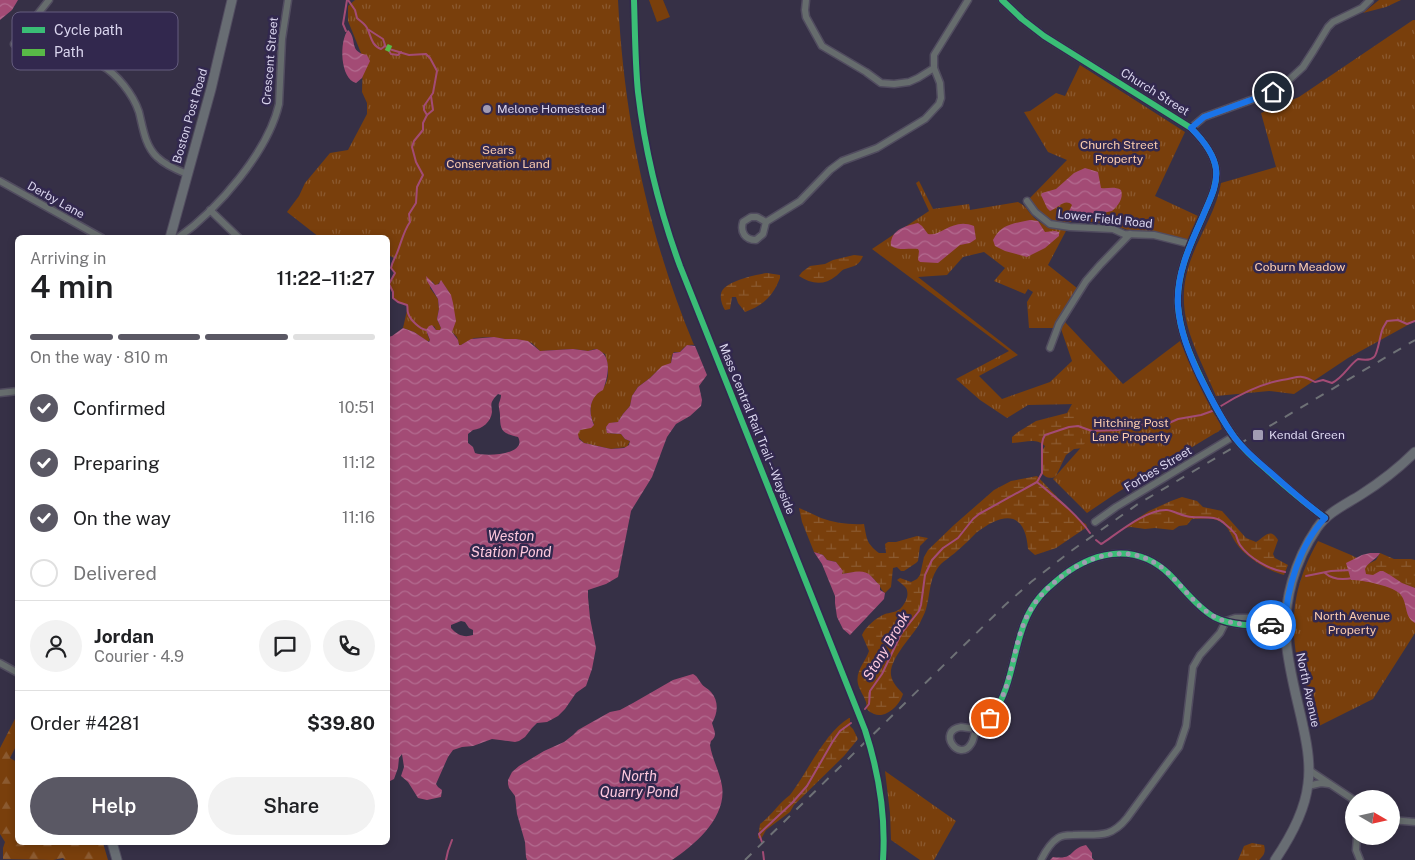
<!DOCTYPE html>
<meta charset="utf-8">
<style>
body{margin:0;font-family:"Public Sans",sans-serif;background:#f2f2f2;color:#202124;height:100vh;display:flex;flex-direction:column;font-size:19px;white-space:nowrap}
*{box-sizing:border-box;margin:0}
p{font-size:16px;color:#757577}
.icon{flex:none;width:28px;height:28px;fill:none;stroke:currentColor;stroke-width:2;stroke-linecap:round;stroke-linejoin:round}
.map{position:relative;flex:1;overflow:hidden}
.side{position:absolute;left:15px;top:235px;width:375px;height:610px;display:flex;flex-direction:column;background:#fff;border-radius:8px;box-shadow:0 2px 8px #0003}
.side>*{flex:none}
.needle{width:32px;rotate:99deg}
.buttons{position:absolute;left:1345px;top:790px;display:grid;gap:10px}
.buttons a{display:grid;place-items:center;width:55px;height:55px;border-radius:50%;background:#fff;box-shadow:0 2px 8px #0003;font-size:25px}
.pin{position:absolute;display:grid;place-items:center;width:42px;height:42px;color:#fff;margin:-21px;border:2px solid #fff;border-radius:50%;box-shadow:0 1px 5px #0007}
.courier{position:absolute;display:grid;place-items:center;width:50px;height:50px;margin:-25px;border:4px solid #1a73e8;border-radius:50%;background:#fff;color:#222;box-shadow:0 1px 6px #0007}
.overview em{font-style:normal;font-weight:600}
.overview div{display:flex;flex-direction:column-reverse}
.overview{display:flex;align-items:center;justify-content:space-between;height:85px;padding:0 15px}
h1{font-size:32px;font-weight:600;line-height:38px}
.bar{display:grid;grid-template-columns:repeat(4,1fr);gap:8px 5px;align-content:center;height:60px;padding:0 15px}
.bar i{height:6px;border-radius:4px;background:#e0e0e0}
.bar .current{background:#5a5864}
.bar p{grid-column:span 4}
.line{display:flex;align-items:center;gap:12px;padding:0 15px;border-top:1px solid #e0e0e0}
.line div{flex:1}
.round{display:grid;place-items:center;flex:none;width:52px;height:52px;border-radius:26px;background:#f2f2f2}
ol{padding:0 15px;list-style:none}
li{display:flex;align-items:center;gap:15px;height:55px}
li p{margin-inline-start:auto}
li .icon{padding:5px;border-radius:50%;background:#5a5864;color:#fff;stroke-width:4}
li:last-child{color:#757577}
li i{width:28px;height:28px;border:2px solid #e0e0e0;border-radius:50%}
.action{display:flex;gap:10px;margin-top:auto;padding:10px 15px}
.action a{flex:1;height:58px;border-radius:30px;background:#5a5864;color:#fff;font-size:20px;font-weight:600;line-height:58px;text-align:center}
.action a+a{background:#f2f2f2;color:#202124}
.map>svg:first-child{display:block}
.forest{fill:url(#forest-firs)}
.wetland{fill:url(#wetland-marsh)}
.park{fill:url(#park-tufts)}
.pitch{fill:#793f0c}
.water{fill:url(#water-waves);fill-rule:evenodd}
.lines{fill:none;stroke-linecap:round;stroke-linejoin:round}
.stream{stroke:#a34b75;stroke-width:2}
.minor-casing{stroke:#514c5f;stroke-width:9}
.major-casing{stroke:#514c5f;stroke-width:11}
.minor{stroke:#666c6d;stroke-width:6}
.major{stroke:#686d73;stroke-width:9}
.rail{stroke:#6e7176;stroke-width:2;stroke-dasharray:9 9;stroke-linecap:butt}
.quiet{stroke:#58b947;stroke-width:5;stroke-dasharray:10 5;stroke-linecap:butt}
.cycleway-casing{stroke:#32284e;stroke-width:9}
.cycleway{stroke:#3abd76;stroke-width:6}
.done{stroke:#a19bb3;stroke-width:5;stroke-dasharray:0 9}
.route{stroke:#1a73e8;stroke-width:6}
.poi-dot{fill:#a19bb3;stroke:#32284e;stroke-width:2}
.labels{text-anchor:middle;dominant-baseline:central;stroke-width:5;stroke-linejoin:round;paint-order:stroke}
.street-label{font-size:12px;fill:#dad5ee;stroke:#32284e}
.poi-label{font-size:12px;fill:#dad5ee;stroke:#32284e;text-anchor:start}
.park-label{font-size:12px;fill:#fbccaf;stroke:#32284e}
.water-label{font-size:14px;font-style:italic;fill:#ffc9de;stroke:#32284e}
.key{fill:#32284e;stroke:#645c7e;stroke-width:1}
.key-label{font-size:14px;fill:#dad5ee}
</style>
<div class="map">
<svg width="1415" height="860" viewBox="0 0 1415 860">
<defs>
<pattern id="forest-firs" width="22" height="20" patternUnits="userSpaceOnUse" patternTransform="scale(1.25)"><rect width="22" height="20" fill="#793f0c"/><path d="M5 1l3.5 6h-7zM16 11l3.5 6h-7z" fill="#8b5a30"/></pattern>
<pattern id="wetland-marsh" width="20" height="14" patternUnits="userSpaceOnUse" patternTransform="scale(1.25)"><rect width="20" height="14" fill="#793f0c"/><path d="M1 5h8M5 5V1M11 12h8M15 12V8" fill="none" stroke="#8b5a30"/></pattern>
<pattern id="park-tufts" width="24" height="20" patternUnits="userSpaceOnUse" patternTransform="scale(1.25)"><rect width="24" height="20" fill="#793f0c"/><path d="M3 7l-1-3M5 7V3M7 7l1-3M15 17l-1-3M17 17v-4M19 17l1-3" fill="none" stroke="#8b5a30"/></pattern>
<pattern id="water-waves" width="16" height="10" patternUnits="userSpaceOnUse" patternTransform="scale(1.25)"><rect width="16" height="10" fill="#a34b75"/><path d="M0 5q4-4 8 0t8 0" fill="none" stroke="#b36c90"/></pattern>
</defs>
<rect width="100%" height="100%" fill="#363046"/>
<path class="forest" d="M17,715V744L10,758L17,762L18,842L103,843L108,860H65L63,858L53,860L3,859V848L5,842L0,834V748Z"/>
<g class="wetland">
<path d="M854,255L863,256C859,266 854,266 845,269C841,270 839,274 836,276C824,286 811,284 799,276L802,272L810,266L825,264L833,260Z"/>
<path d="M767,273L780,275V278C773,296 763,306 745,312L738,303L736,297H732L730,309L725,310C722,305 719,297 722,291C727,281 757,274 767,273Z"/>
<path d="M1200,384L1202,391L1206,396L1210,407L1215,415L1220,420L1221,426L1218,432L1205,436L1074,449L1066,455L1056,476C1051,480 1044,477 1041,472V453L1045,446C1036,437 1023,443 1012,443V437L1018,432L1036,421L1067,413L1072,404L1078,401Z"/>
<path d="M1037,476L1080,521L1086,524L1087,527L1056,548L1035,555L1028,549C1025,509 1002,513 976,533C970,539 963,546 957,551C951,557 941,562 937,569C929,581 930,596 926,609C925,613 922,618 920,623C912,637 889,659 891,675C892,683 899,689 903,694C900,705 886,719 874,714C872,713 868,711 867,709C867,709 866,702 866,702C864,696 859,689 858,684C855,671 866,661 869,651L862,635C865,627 877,617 885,614C889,613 896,612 900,609C905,604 910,595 906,588C904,585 900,583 897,580L900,578L911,582L917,579L920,575L924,557L928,550L954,525L994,490L1011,481Z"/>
<path d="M1182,497L1197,501L1203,507L1222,511L1246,538L1256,542C1265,537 1270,527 1278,540L1273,554L1275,558L1288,565L1284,575C1268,571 1245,557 1236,543C1230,534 1229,526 1219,521C1211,517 1201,519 1192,519L1187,525L1179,526L1173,530L1155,528L1145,529L1131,527L1123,528L1149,511L1171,501Z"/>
<path d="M799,508C807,511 814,515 821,518C835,523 850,525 864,524C867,539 866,543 879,553H886L885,544L888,542H896L917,536L928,538L920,546L918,561L916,563L904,571H901L897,567L893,568L891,587L885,593C881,590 881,587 878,584C866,568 859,572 842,574V571L836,562L827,560L823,555L814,552L802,522Z"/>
<path d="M1380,553L1394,559H1411L1415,560V588L1366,565L1376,560Z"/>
<path d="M849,718H850V726L853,729L858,739L844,756L794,805L790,812L766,830L761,839L758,838L760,824C771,816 779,803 790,795C807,773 825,732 849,718Z"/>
<path d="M1252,843L1264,845C1266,852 1264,855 1259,860H1238L1244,846Z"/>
</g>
<g class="park">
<path d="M355,0H618C624,119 648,235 694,345C687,344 684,347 680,352H674L672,355L671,363L658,370L650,378L638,387L632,396L630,406L623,414L618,422L612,423L606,427L607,433L621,434L625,439L630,441L627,447L611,449L584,443L578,437V432L580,430L594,424C589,415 589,402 596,394C599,391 603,389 605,385C610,376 608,363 605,354L595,349L588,351L573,349L540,351L532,343L516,339H505L490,337L474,338L461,345H459L457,337L452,332L453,326L455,323L449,292L441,281L437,285H435L432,281L430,288L438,299L439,309L437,319L441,328L440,330H436L434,326L427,333L430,341H427L414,332L403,328L408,306C404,303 398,303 393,298V292L389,284L395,273L391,268L394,258L388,255V238L319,237L287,212L299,196L305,183L330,153L348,150L367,114V103L362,92L363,58L348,21V6Z"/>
<path d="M1379,0H1401L1386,7L1363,13Z"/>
<path d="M1413,20H1415V321L1348,358L1294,394L1269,391L1216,396C1195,346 1170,310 1193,254C1202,231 1217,208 1221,183L1276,167L1261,113L1299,97Z"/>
<path d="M1080,65L1185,132L1155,196L1198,216L1188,240L1155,232L1131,231L1116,226L1094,222H1056L1041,215L1029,199L1067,160L1048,152L1024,112L1030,111L1056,93L1065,96Z"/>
<path d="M919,181L933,209L969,204L970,210L1018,202C1024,205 1026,208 1030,213C1039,225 1052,229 1067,229L1048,265L1077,288L1054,328H1029L1027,302L1033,292L1028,289L1025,294L994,281L1005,268L984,252L963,257L947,275L918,277L1018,355L979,376L1002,399L1050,382L1072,361L1061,329L1065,322L1123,384L1180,341L1208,402L1222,429L1115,494L1087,513L1053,479L1085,443L1077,404L1028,405L1007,418L980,400L956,379L1009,351L872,249L929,211L916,183Z"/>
<path d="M1318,541L1351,555L1415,588V633L1373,699L1313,729C1296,656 1278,612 1318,541Z"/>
<path d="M885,771L956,821L934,860H920L891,840L890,813Z"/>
</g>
<path class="pitch" d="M649,0H663L670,17L657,22Z"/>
<g class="water">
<path d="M0,0H18L12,10L0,20Z"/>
<path d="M348,30C358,39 348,52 367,55L370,61L362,78L356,83C340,79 339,41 348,30Z"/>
<path d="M1085,168L1098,172L1101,188C1108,189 1114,186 1121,190C1124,198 1118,206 1112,211L1070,220L1066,217L1072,205C1065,198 1058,208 1050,211L1047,208L1041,195L1042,193L1056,189L1074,173Z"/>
<path d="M1030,220L1038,221L1045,232L1055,231L1059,232V236L1045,248L1027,257L1005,251L995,246L993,240C1002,223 1014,224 1030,220Z"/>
<path d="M918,223L922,226L928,234C941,237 953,217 974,226L976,239L970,243L960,245L938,263L920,262L918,260L919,251L918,249C909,248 899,251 891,246C890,230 905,226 918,223Z"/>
<path d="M426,276L435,285L439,284L441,280L451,295L453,303L456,321L452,332L458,340L459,345H461L471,339L494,337L505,339H516L528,341L540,351L573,349L588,351L597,349C613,356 608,377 603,390C589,397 588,412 594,425L591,428L580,430L578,434L579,439L584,443L611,449L624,448L629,445L630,441L625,439L621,434L607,433L606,427L609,423L618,422L623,414L630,406L632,396L638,387L650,378L662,366L671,363L673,353L680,352L687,345L695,346L707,375L699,386L702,400L701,406L690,416L676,424L667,437L652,477L631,511L618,577L606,584L588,590V597L590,618L596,648L592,669L586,686L576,693L565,709L558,716L547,722L537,723L532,728L525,737L519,741L515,742L492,739L473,746L462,747L453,750L448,757L436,784L438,787L442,790L441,797L427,800L418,798L408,782L401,776L404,767L402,754L399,758L398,768L394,779L390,781L388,779V676L390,665L388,666V337L392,336L403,328L414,332L429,342L430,340L426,330L429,326L432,325L436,330H440L441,328L437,319L439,309L438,299L427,281ZM498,394L501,395C501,398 500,400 499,403C498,406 500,411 500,415C500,432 503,433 518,437C528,455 485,457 475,453L473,447L468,443V434L473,430C482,429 491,422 492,412C492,408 490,404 493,400C494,398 496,396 498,394ZM461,621L465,622L469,628L473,630V635C464,638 457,635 451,628V625Z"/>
<path d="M814,552L823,555L827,560L836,562L843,571L842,574C852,573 863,568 871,576C875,580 876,582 880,585V590L885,593L884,599L850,635L843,629L837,617L835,603V596L822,564Z"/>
<path d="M1370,553H1380C1376,560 1368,562 1365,569L1366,574L1373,575L1380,571H1383L1390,575L1402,583L1415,588V623C1404,617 1408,605 1401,595C1394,586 1363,580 1351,580L1346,563L1362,555Z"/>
<path d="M693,674C698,677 698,679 701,683C703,687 708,688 711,692C719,701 718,713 712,723C714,731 718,735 711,741L710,745C712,759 720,772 722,786C727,817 695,845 672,860H527L526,857L525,842L517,814L515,796L509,788L508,784V780L512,772L519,766L544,751L564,742L573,735L578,730L601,717L610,712L620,710L633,703L673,680Z"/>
<path d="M1086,845L1092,853V858L1094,860H1050L1053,857C1076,860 1068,849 1086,845Z"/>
</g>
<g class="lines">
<g class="stream">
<path d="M348,0L355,10L357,18C361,22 366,24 368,30C371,37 372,46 381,49L385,46"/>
<path d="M369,30L383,39L385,45L391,54L398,55L401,52"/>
<path d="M346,31L343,24L347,0"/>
<path d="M389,49L409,55L426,54L430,58L437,71L433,93L424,106V110L427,115"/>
<path d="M426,330C420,329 410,320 408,313C407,310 408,307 407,305L398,302L393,298V292L389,284L395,273L391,268C392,262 395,258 397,253C401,243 404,230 410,222L409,214L416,203L417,187L423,175L416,162L412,147L414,141L423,130V123L427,115L433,110L431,96"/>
<path d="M1221,406C1240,394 1259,384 1282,380C1298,378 1299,373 1315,382L1323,380L1332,383C1344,377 1348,366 1358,359C1363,360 1370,361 1374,357C1378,354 1380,334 1383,328C1384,326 1386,323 1387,321L1398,320L1407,324L1415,321"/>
<path d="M1037,482C1056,498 1076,513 1090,533"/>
<path d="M1096,540L1101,544L1103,543C1119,532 1147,509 1167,510C1175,511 1183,517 1192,517C1204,518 1216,515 1225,524C1229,527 1233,531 1236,535C1237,538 1238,542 1240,545C1249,558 1270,570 1285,572"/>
<path d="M1325,573C1333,580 1343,580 1353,578"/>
<path d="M1306,576L1331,571L1351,570"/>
<path d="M865,709L869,704L870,691L882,674L901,634L919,611L921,605L925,575L932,560L943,548L958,538L973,519L979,514L1037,482L1042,473V444L1043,439L1045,435L1069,427L1078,426L1092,431L1118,430L1154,422L1169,423L1178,419L1201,415L1215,410"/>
<path d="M762,842L759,834L760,833L792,803L807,786L833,741L840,731L851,723"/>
<path d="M763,852L764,860"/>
<path d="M446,860L448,851L452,840"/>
</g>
<defs>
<g id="minor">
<path d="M49,0L14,44L20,49L26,52C50,58 78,54 101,65C117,74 133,94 139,112C143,128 145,146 157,157C165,165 177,170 187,174"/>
<path d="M806,0L805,10L806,17L822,46L866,72L881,83L894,84L909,82L918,78L934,68V55L968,0"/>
<path d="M1002,0L1022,19L1044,36L1191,128C1202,139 1214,153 1216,169C1218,186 1209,201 1203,216C1190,245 1176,274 1178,306C1180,332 1190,355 1201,378C1211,399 1221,419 1235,438C1244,450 1255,460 1267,470C1286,487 1305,503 1325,518"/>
<path d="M1191,128L1204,117L1273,92L1289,80L1303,67L1314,50L1328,27L1333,22L1362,8L1370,0"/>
<path d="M0,181L102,238"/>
<path d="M1027,201L1035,212L1050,224L1070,227L1113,229L1124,234L1154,235L1190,244"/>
<path d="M210,210L239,238"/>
<path d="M751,217H757L766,222L763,234L756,240C745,240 740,232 743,222Z"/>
<path d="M766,222L800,201L830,170L842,161L877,148L925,119L939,104L941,98L940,83L934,68"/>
<path d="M178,238C218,209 268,152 279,104L282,39L288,0"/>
<path d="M1050,348L1059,324L1086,281L1100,265L1130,234"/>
<path d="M0,393L18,391"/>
<path d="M1095,522L1116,507L1234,436"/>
<path d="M1226,621L1235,618H1285"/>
<path d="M0,663L18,673"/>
<path d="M961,727L976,729C974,734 974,740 971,744C959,763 936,731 961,727Z"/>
<path d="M976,729C982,725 988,720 993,714C1014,685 1013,642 1030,611C1036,600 1045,590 1055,582C1089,552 1134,540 1170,575C1184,589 1197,607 1214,617C1236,628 1262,625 1285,625"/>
<path d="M1309,770L1354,800"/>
<path d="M1308,786L1321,783L1329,784"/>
<path d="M1391,820L1415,822"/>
<path d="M1357,836L1356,850L1360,860"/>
<path d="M1041,860C1045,852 1050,843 1058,838C1062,835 1068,835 1073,835C1098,834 1110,839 1127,818L1179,747L1186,726L1193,667L1200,655L1220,633L1226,621"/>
</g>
<g id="major">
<path d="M170,238L211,89L232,0"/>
<path d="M112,842L117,860"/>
<path d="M1275,860C1290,838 1305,811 1308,784C1311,762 1306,739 1301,717C1295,691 1288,665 1286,639C1283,601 1295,560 1317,528C1328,512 1345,505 1362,494C1381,482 1399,468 1415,452"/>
</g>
</defs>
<use href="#minor" class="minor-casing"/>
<use href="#major" class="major-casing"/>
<use href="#minor" class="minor"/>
<use href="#major" class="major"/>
<path class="rail" d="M745,860L1004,606L1031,582L1071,551L1138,504L1415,340"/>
<path class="quiet" d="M387,51L390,45"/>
<defs>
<g id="cycleway">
<path d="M634,0C635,30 635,61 638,92C645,151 659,209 680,266L865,730C879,773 886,815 883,860"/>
<path d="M1002,0L1022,19L1044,36L1191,128C1202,139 1214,153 1216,169C1218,186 1209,201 1203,216C1190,245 1176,274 1178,306C1180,332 1190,355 1201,378C1211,399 1221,419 1235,438C1244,450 1255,460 1267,470C1286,487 1305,503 1325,518"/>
<path d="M976,729C982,725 988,720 993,714C1014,685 1013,642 1030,611C1036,600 1045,590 1055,582C1089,552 1134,540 1170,575C1184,589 1197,607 1214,617C1236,628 1262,625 1285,625"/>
</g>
</defs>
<use href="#cycleway" class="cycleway-casing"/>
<use href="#cycleway" class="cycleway"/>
</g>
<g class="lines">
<path class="done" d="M990,718C1017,685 1010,632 1038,599C1069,562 1123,535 1165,570C1182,585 1195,606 1215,617C1233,626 1251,624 1271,625"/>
<path class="route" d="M1271,625H1285C1286,590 1300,544 1325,518C1306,504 1288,488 1270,472C1257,461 1245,451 1235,438C1220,418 1210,396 1199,375C1189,353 1180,331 1178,306C1176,274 1190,245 1203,216C1209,201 1218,186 1216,169C1214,153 1202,139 1191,128L1204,117L1273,92"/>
</g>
<g class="poi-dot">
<circle cx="487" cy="109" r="5"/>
<rect x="1252" y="429" width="12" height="12" rx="2.5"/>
</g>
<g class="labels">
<g class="street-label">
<text transform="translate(270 61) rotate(-85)">Crescent Street</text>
<text transform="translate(1155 92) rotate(32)">Church Street</text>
<text transform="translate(190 116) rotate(-74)">Boston Post Road</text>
<text transform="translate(56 200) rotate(29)">Derby Lane</text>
<text transform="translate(1105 219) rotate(6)">Lower Field Road</text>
<text transform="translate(757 429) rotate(68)">Mass Central Rail Trail -- Wayside</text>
<text transform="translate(1158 469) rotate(-31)">Forbes Street</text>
<text transform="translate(1308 690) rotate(78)">North Avenue</text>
</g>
<g class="poi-label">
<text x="497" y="109">Melone Homestead</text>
<text x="1269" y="435">Kendal Green</text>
</g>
<g class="park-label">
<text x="1119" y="145">Church Street<tspan x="1119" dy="14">Property</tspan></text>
<text x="498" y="150">Sears<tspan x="498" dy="14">Conservation Land</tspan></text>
<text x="1300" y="267">Coburn Meadow</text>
<text x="1131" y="423">Hitching Post<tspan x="1131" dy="14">Lane Property</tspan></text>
<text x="1352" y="616">North Avenue<tspan x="1352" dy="14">Property</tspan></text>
</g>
<g class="water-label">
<text x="511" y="536">Weston<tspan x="511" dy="16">Station Pond</tspan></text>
<text transform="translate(886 646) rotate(-59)">Stony Brook</text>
<text x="639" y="776">North<tspan x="639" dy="16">Quarry Pond</tspan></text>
</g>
</g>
<rect x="12" y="12" width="166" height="58" rx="8" class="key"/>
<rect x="22" y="27" width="23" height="6" fill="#3abd76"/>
<rect x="22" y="49" width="23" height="7" fill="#58b947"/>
<g class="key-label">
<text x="54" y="35">Cycle path</text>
<text x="54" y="57">Path</text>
</g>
</svg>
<div class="buttons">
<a><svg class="needle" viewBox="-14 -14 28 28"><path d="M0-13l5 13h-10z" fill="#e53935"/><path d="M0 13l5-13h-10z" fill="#757577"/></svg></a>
</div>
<div class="pin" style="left:990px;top:718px;background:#ea580c"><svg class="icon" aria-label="bag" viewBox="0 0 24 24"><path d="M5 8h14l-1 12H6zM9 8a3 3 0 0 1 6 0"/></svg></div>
<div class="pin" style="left:1273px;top:92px;background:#1f2937"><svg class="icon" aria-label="home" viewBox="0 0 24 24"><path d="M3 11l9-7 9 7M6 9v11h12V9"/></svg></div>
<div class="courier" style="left:1271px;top:625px"><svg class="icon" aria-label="car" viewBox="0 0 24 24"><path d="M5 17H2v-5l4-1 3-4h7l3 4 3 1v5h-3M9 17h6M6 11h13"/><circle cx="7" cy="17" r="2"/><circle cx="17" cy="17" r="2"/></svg></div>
<section class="side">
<div class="overview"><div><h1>4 min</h1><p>Arriving in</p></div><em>11:22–11:27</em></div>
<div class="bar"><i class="current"></i><i class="current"></i><i class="current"></i><i></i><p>On the way · 810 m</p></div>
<ol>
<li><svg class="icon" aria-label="check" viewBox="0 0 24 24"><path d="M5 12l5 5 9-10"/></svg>Confirmed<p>10:51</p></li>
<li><svg class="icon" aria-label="check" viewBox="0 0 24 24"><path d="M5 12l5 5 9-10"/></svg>Preparing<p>11:12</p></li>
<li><svg class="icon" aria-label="check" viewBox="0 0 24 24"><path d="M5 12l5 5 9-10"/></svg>On the way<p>11:16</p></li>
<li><i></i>Delivered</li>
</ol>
<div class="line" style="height:90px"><a class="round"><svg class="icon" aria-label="person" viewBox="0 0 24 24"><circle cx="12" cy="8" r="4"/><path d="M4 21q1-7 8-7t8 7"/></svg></a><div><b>Jordan</b><p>Courier · 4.9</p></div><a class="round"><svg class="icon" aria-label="chat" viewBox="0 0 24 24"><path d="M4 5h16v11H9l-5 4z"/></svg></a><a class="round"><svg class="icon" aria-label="phone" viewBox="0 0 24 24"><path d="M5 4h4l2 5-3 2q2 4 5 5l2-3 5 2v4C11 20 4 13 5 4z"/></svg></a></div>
<div class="line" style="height:65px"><div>Order #4281</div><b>$39.80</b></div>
<div class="action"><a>Help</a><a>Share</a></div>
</section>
</div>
